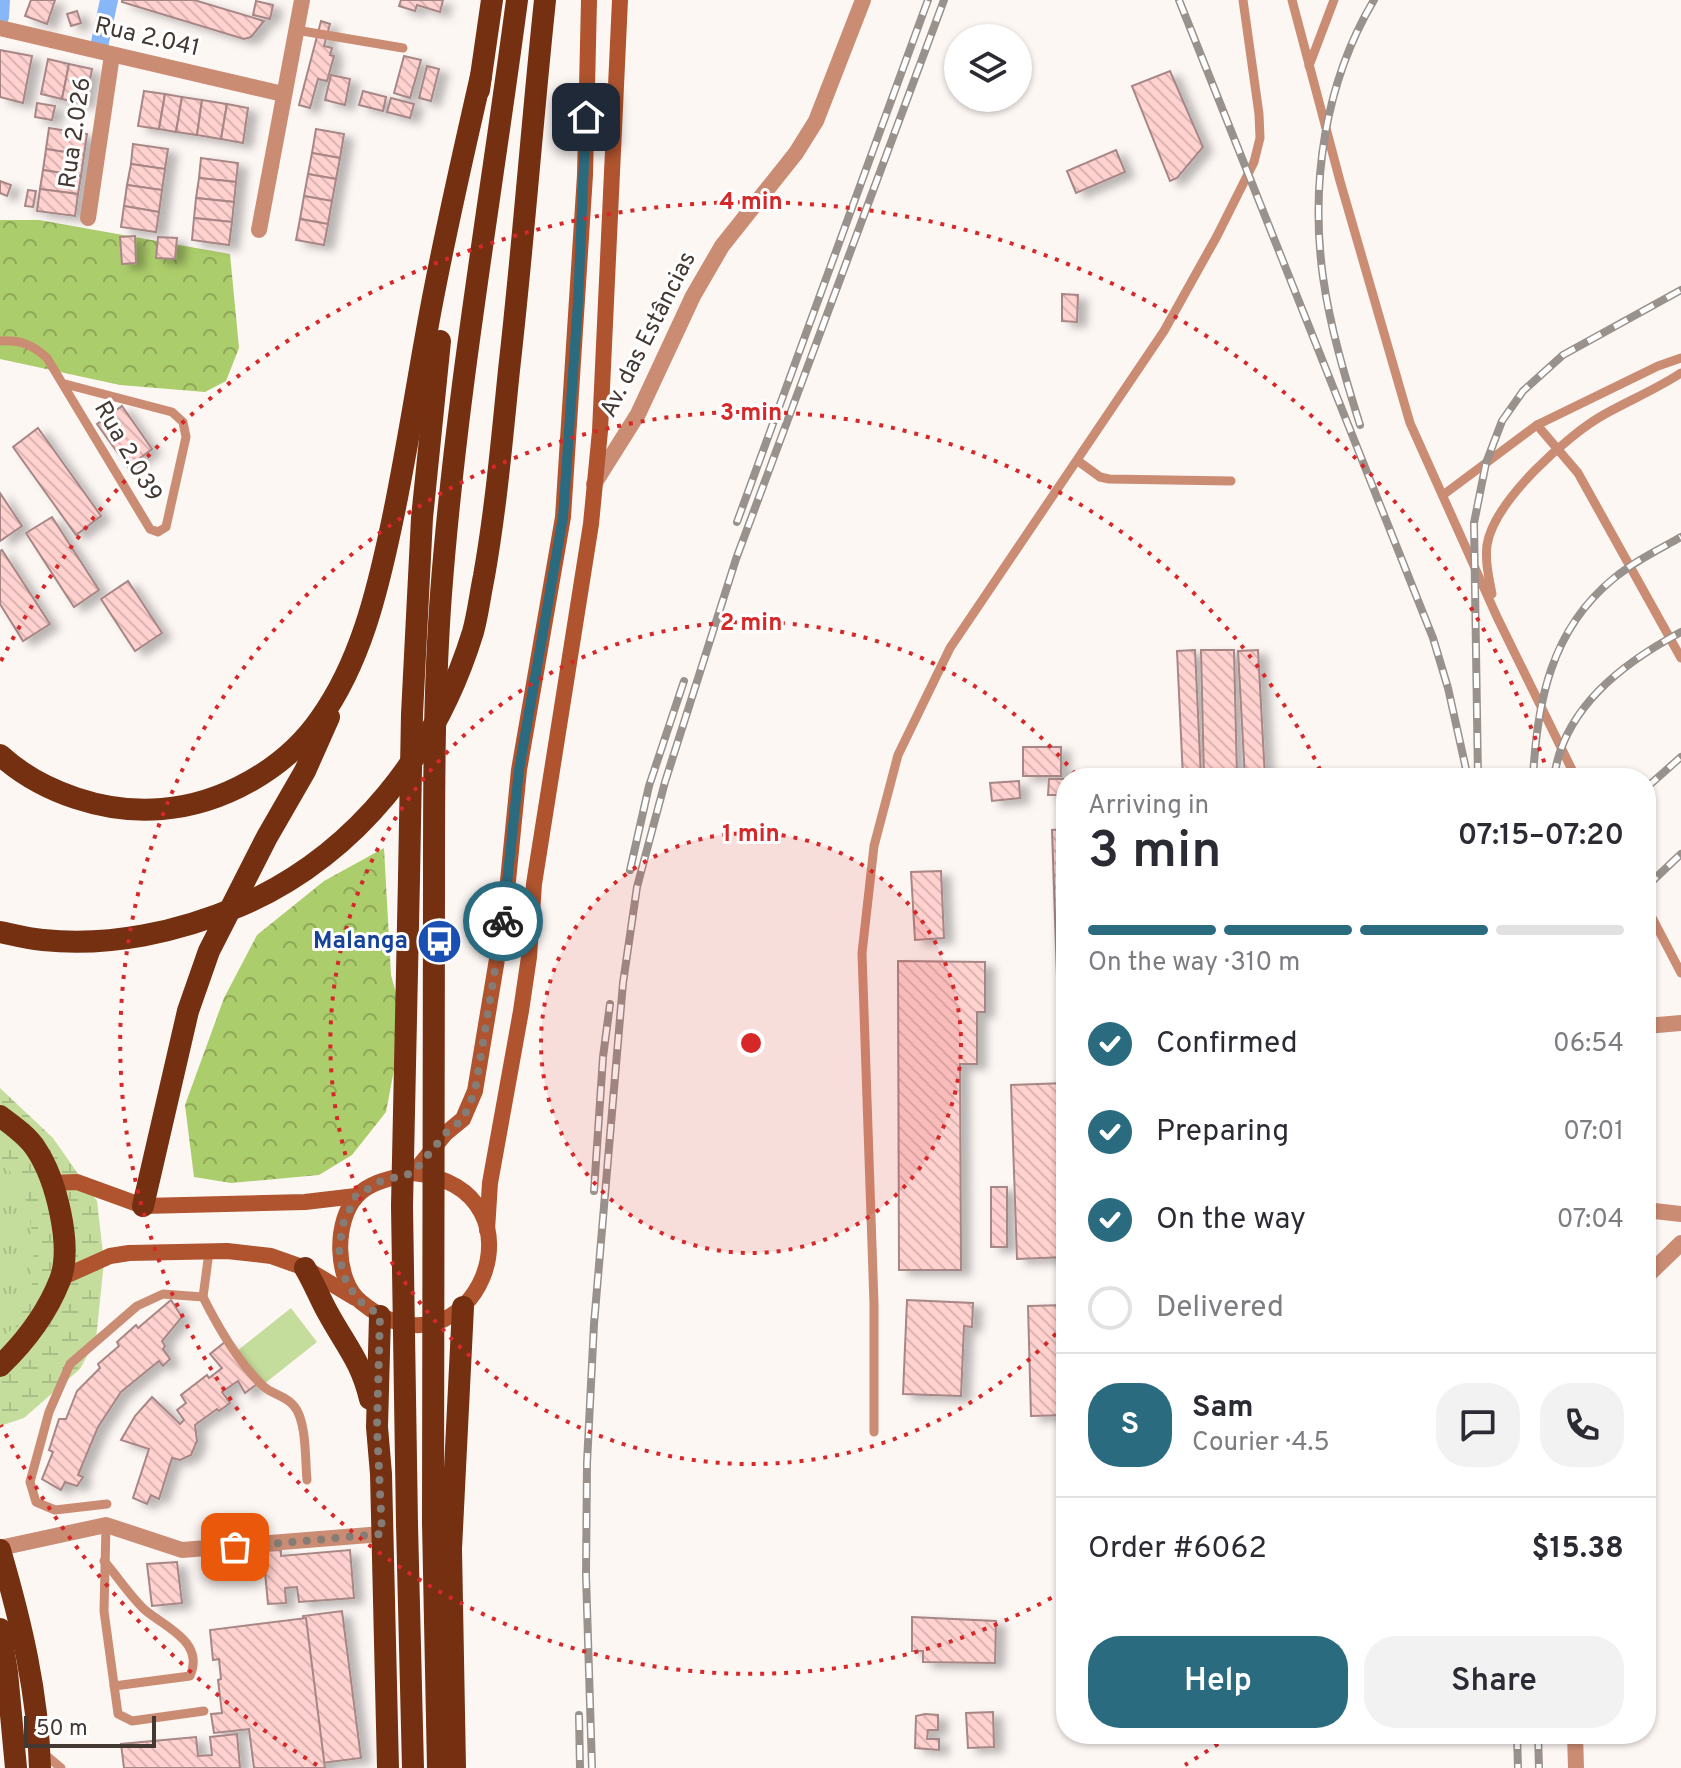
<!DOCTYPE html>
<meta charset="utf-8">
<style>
body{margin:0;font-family:Overpass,sans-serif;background:#f2f2f3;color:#2b2b33;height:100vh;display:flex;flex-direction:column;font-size:30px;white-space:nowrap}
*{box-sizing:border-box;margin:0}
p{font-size:26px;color:#7c7c81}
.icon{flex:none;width:44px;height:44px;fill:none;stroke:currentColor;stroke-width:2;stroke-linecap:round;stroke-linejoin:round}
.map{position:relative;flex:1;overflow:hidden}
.side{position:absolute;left:1056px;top:768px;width:600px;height:976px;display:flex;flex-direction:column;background:#fff;border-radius:32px;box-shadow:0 2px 6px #0004}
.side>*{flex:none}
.buttons{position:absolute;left:944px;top:24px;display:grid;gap:16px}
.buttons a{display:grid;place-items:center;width:88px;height:88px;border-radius:50%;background:#fff;box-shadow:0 2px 6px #0004;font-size:40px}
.scale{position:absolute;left:24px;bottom:20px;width:132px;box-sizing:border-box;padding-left:8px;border:4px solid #443932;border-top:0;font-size:22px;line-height:28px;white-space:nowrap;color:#443932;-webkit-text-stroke:6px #fff;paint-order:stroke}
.pin{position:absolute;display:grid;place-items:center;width:68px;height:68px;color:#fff;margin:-34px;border-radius:16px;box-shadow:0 4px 12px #0006}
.courier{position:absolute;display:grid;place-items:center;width:80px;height:80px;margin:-40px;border:6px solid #2b6b80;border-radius:50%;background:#fff;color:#222;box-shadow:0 2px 10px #0007}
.overview em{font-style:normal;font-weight:600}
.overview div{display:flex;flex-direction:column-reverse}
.overview{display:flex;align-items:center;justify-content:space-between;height:136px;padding:0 32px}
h1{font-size:52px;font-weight:600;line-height:60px}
.bar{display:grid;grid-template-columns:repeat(4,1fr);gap:12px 8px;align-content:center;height:96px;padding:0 32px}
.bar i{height:10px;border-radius:6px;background:#e1e1e2}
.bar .current{background:#2b6b80}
.bar p{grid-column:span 4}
.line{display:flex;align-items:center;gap:20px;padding:0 32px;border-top:2px solid #e1e1e2}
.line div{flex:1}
.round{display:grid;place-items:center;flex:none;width:84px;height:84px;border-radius:32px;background:#f2f2f3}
ol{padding:0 32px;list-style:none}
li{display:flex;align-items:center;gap:24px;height:88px}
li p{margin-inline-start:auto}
li .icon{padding:8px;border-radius:50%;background:#2b6b80;color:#fff;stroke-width:4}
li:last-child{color:#7c7c81}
li i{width:44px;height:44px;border:4px solid #e1e1e2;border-radius:50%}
.action{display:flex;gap:16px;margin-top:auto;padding:16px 32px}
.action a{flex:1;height:92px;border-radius:32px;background:#2b6b80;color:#fff;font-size:32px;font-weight:600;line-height:92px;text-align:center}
.action a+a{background:#f2f2f3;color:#2b2b33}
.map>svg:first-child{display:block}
.forest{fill:url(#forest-crowns)}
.wetland{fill:url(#wetland-marsh)}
.park{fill:url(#park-tufts)}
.garden{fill:#c5dd9c}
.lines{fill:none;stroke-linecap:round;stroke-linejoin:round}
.canal{stroke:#87b7f6;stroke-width:18}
.building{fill:url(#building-back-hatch);stroke:#a78786;stroke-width:2;filter:url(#shadow)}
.service{stroke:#cb8c74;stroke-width:9}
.minor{stroke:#cb8c74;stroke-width:16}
.tertiary{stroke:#cb8c74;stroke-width:16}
.secondary{stroke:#af542f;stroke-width:16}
.trunk{stroke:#743010;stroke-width:22}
.rail-casing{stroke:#99918c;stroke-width:8}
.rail{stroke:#fff;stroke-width:5;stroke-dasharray:15;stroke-linecap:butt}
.trunk-bridge{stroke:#743010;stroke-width:22}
.done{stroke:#857c76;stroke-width:8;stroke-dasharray:0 14.4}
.route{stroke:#2b6b80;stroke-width:10}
.ring{fill:none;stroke:#d62828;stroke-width:4;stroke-dasharray:4 8}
.labels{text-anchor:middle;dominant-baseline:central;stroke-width:6;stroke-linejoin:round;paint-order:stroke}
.street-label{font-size:24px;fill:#443932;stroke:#fff}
.transit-label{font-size:24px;font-weight:bold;fill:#164399;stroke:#fff;text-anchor:end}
.centre{fill:#d62828;stroke:#fff;stroke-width:4}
.ring-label{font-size:24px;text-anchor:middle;font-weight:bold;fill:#d62828;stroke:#fff;stroke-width:6;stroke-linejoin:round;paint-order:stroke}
</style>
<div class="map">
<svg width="1681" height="1768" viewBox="0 0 1681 1768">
<defs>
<pattern id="forest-crowns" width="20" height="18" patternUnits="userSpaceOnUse" patternTransform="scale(2)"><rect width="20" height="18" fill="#accd6b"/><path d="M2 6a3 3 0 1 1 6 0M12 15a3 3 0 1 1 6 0" fill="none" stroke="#8ea759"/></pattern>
<pattern id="wetland-marsh" width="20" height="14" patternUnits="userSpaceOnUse" patternTransform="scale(2)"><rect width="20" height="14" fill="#c5dd9c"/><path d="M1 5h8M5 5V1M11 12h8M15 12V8" fill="none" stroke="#aabe87"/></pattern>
<pattern id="park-tufts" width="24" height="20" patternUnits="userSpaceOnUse" patternTransform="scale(2)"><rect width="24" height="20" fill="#c5dd9c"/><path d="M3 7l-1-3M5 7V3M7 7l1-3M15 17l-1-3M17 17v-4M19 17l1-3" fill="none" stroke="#aabe87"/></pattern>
<pattern id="building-back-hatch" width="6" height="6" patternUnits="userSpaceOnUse" patternTransform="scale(2)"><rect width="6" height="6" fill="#ffd1cf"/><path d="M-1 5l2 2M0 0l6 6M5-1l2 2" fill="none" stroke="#dcb4b2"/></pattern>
<filter id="shadow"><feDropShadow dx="9" dy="5" stdDeviation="4" flood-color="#0004"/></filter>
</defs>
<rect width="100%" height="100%" fill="#fdf7f4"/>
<g class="forest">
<path d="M0,220H39L230,254L239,348L226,381L205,392L120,385L0,359Z"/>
<path d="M384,848L391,975L405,1026L397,1054L386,1112L352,1155L319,1175L231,1183L194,1177L185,1105L224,998L257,935L324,881Z"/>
</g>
<path class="wetland" d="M0,1088L53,1138L97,1201L104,1262L96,1339L80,1369L24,1418L0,1426Z"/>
<path class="park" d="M0,1159L5,1163L27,1202L34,1245L32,1286L16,1326L0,1339Z"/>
<path class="garden" d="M291,1308L317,1342L264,1384L237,1351Z"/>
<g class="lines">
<g class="canal">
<path d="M0,17L1,0"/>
<path d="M99,47L109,0"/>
</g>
</g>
<g class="building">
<path d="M31,0H55L47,24L25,16Z"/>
<path d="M122,0H194L264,21L251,37L244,39L122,2Z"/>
<path d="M401,0H443L440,12L417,5L415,11L399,6Z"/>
<path d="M256,1L273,5L270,19L253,15Z"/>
<path d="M77,11L81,23L71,26L67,14Z"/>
<path d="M321,21L330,24L324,46L332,48L330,55L334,56L327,81L318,79L310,108L299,105Z"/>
<path d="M0,50L32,56L23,103L0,97Z"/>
<path d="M404,56L421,60L410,98L394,93Z"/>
<path d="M48,59L69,64L62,99L41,94Z"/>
<path d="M69,64L92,69L85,104L62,99Z"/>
<path d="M427,66L439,69L431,101L419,98Z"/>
<path d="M1170,71L1203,147L1177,178L1170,181L1132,86Z"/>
<path d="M331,75L350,79L345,105L325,100Z"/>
<path d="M144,91L165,94L159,129L138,126Z"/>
<path d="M363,91L386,97L383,111L359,105Z"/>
<path d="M165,94L182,97L176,132L159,129Z"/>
<path d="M182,97L202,100L197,135L176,132Z"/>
<path d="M391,98L414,104L410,118L387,112Z"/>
<path d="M202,100L227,104L221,139L197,135Z"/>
<path d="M37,103L55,106L52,120L35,117Z"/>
<path d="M227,104L248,108L243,143L221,139Z"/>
<path d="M49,128L87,134L84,155L46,149Z"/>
<path d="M316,129L344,134L340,158L312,153Z"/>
<path d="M133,144L168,149L165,169L131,164Z"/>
<path d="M46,149L84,155L81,176L43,170Z"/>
<path d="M1116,150L1125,172L1076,193L1067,171Z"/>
<path d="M312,153L340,158L336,179L308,174Z"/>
<path d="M201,158L238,163L236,182L199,178Z"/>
<path d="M131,164L165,169L162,190L127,185Z"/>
<path d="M43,170L81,176L78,194L40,189Z"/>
<path d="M308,174L336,179L332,201L304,196Z"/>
<path d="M199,178L236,182L234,202L196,198Z"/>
<path d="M0,181L11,185L7,196L0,193Z"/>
<path d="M127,185L162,190L159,212L124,206Z"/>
<path d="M40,189L78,194L75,216L37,211Z"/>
<path d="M28,190L36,191L33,207L25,206Z"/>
<path d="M304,196L332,201L328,224L300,219Z"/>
<path d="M196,198L234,202L232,222L194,218Z"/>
<path d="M124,206L159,212L156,232L121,227Z"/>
<path d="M194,218L232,222L229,245L192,240Z"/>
<path d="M300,219L328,224L324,245L296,240Z"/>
<path d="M135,236L136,263L122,264L120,237Z"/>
<path d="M158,237L177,238L175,259L156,258Z"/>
<path d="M1062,294L1078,295L1077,322L1062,321Z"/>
<path d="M122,406L152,449L128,467L97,424Z"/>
<path d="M38,428L101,516L76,535L13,447Z"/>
<path d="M0,493L22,526L0,541Z"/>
<path d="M52,517L99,590L74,607L26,533Z"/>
<path d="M2,550L50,624L23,641L0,604V551Z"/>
<path d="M128,581L162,633L135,651L101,599Z"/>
<path d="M1195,650L1201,778H1183L1177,651Z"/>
<path d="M1201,650H1234L1237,778H1204Z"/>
<path d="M1258,650L1265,778H1245L1238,651Z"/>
<rect x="1023" y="747" width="38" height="29"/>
<path d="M1049,779H1064V795H1048Z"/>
<path d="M1019,781L1020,798L992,801L990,783Z"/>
<path d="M1066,829V1035H1059L1052,830Z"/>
<path d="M941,871L944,938L915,940L911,872Z"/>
<path d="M898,961L985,962V1012H977V1064H960L961,1270H899Z"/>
<path d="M1066,1083V1257L1017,1259L1011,1085Z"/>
<rect x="991" y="1187" width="16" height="60"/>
<path d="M171,1300L182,1317L162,1341L165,1346L163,1349L170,1359L163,1366L159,1361L121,1392L98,1427L78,1475L83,1477L77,1486L65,1482L61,1490L42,1479L53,1452L49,1450L59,1419H66L77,1391L100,1368L98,1364L119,1346L117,1342L136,1325L138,1328Z"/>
<path d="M907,1300L973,1303L972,1327L964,1326L961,1396L903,1394Z"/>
<path d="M1066,1305V1415L1031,1416L1028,1306Z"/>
<path d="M225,1342L257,1384L245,1393L238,1381L222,1392L230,1403L219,1411L217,1409L195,1425L197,1441L191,1455L180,1460L172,1458L159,1499L151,1495L147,1504L133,1498L149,1449L121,1440L135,1416L152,1397L180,1424L184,1420L177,1410L186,1403L181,1395L207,1375L209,1378L222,1368L210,1354Z"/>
<path d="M281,1550V1556L350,1550L354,1598L299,1602L297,1587L285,1588L286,1603L268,1604L263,1551Z"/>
<path d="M177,1562L182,1603L152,1606L147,1564Z"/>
<path d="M342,1611L361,1758L322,1763L303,1616Z"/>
<path d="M912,1617L996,1621L995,1663L923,1662V1651H912Z"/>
<path d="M306,1618L325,1768H254L249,1729L214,1733L211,1714L222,1713L218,1680L221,1679L219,1659L213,1660L210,1630Z"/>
<path d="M993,1712L994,1747L968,1748L966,1713Z"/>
<path d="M925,1714L938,1715V1730H928L927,1739H939V1750L915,1748L916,1716Z"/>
<path d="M237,1734L240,1768H124L121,1744L196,1737L198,1756L212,1755L210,1737Z"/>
</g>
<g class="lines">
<g class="service">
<path d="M1292,0L1340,181L1410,423L1497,617L1576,778"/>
<path d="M296,30L403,48"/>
<path d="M1309,66L1334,0"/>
<path d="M0,341C20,340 32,344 47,358L150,529L158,532L166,527L186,437L183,422L172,412L65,384"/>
<path d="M1537,425L1578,473L1681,658"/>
<path d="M1078,461L1100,477L1109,479L1231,481"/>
<path d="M1443,495L1537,425L1658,366L1681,358"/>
<path d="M1492,594C1489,578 1485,562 1487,545C1494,501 1567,435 1605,414C1630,400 1657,389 1681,373"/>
<path d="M1646,906L1681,973"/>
<path d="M203,1297C218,1327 238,1362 263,1386C271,1394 287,1396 294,1406C307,1421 305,1461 307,1480"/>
<path d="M874,1432V1304L862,953L874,846L898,755L950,648L1164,331L1217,236L1254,162L1260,138L1259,114L1243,0"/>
<path d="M107,1504L55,1510L36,1502L30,1482L49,1412L70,1364L137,1306L163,1294L203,1297L209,1252"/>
<path d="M106,1525L104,1611L118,1714L132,1721L204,1711"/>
<path d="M104,1561C118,1577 130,1596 145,1610C165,1627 205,1642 190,1676L114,1686"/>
<path d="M42,1752L61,1768"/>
</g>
<g class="minor">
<path d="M0,28L283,94"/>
<path d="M88,218L112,55"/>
<path d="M259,230L302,0"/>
<path d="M1646,1026L1681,1023"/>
<path d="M1646,1210L1681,1214"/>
<path d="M1646,1277L1681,1243"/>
<path d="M0,1548L106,1525L182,1550L382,1534"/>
<path d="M1575,1734L1576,1768"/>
</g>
<path class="tertiary" d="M594,484L638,414L693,296L722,246L796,153L816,121L863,0"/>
<g class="secondary">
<path d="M413,1173L446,1133L463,1119L475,1091L505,911L519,770L563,517L585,175L589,0"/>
<path d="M413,1173C557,1188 472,1393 361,1302C334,1280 334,1220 357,1196C370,1181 394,1178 413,1173Z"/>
<path d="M51,1183L77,1182L143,1206L305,1202L356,1196"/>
<path d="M487,1230L490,1183L521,1011L529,957L534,884L591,524L600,431L620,0"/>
<path d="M61,1278L110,1256L129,1253L227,1251L271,1256L305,1268L355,1298"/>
</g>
<g class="trunk">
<path d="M479,90L492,0"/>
<path d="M0,755C42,793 106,814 162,809C223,804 285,769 320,719C360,663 377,593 391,527C405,462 415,396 427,330C442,245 462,160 481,76"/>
<path d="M409,878L412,714L422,518L440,341"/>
<path d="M434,879C434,784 434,689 441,594C456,395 491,198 517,0"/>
<path d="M0,1116C12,1125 28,1136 36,1149C56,1179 73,1246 60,1280C47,1313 25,1342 0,1366"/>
<path d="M143,1206L188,1011L209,951L267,837L305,771L329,717"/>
<path d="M305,1268C314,1283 320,1299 328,1313C346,1346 361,1361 370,1399"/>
<path d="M380,1316L377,1427L381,1474L388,1768"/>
<path d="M433,1523L438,1768"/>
<path d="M407,1524L413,1768"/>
<path d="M0,1550C21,1622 38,1693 40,1768"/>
<path d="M0,1629L7,1672L16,1768"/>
<path d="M455,1768L451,1549L463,1307"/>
</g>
<defs>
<g id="rail">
<path d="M1179,0L1433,638L1448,688L1468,778"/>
<path d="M1360,425C1345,377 1330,327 1323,277C1310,183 1325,82 1374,0"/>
<path d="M737,522L928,0"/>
<path d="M1478,778L1474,523L1486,463L1502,421L1523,391L1563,355L1681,290"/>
<path d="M1533,778C1537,702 1551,630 1613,579C1633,562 1658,550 1681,537"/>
<path d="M1554,778C1563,708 1623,663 1681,632"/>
<path d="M1646,788L1681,757"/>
<path d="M630,870L649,786L684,681"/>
<path d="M1646,887L1681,854"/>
<path d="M594,1191L603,1057L610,1004"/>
<path d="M579,1715L580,1768"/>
<path d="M1517,1734L1518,1768"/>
<path d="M1538,1734L1539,1768"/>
<path d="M592,1768L586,1575L587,1463L594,1324L623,983L637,887L665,782L736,559L944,0"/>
</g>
</defs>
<use href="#rail" class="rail-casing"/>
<use href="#rail" class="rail"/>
<g class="trunk-bridge">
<path d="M0,932C14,935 29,939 43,940C110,947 179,932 240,906C357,855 436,752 473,632C478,614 480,595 484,576C496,508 502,439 509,370C523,247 532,123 545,0"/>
<path d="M433,1523L434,879"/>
<path d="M407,1524L402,1206L409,878"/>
</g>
</g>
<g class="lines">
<path class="done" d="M235,1547L382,1534L377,1427L380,1316L357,1299L343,1275L339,1249L343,1224L356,1196L381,1181L413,1173L446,1133L463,1119L475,1091L503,921"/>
<path class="route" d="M503,921L519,770L563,517L578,302L586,117"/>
</g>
<circle cx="751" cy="1043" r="210" fill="#d62828" fill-opacity=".12"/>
<g class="ring">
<circle cx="751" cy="1043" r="210"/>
<path d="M1064 1325A421 421 0 1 1 1076 775"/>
<path d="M1062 1592A631 631 0 1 1 1323 776"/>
<path d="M1228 1737A842 842 0 0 1 1185 1765M317 1765A842 842 0 0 1 1 1425M1 661A842 842 0 0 1 1549 776"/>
</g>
<defs>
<symbol id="bus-disc" viewBox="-11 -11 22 22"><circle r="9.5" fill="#1a4fb4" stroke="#fff"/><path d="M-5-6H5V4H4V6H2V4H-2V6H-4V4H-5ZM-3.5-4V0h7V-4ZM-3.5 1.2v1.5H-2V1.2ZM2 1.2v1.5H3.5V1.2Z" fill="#fff"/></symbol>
</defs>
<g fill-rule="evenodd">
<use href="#bus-disc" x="414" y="916" width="51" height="51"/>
</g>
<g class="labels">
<g class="street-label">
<text transform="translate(147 38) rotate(13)">Rua 2.041</text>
<text transform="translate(76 133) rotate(-82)">Rua 2.026</text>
<text transform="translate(649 335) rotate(-63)">Av. das Estâncias</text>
<text transform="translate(127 452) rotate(60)">Rua 2.039</text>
</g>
<g class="transit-label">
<text x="408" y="942">Malanga</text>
</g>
</g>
<circle cx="751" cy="1043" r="12" class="centre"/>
<g class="ring-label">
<text x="751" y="209">4 min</text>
<text x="751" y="420">3 min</text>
<text x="751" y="630">2 min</text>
<text x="751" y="841">1 min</text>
</g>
</svg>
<div class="buttons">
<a><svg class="icon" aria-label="layers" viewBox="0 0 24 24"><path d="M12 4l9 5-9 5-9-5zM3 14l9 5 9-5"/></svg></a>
</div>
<div class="scale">50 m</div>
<div class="pin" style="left:235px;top:1547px;background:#ea580c"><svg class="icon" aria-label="bag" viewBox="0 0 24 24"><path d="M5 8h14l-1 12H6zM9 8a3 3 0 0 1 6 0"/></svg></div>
<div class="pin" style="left:586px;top:117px;background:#1f2937"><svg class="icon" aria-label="home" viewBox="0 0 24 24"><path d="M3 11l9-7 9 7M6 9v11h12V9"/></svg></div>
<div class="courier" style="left:503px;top:921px"><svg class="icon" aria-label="bike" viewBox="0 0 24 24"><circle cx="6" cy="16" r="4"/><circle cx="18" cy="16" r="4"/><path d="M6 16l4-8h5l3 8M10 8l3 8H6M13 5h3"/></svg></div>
<section class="side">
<div class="overview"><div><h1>3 min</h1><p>Arriving in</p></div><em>07:15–07:20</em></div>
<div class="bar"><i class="current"></i><i class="current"></i><i class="current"></i><i></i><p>On the way · 310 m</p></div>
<ol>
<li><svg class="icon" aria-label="check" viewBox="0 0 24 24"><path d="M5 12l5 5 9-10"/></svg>Confirmed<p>06:54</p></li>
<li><svg class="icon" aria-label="check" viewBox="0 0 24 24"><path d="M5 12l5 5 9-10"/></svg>Preparing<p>07:01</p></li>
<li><svg class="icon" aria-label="check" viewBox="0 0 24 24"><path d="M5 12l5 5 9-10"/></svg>On the way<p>07:04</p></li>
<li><i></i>Delivered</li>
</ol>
<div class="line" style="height:144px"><b class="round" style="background:#2b6b80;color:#fff">S</b><div><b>Sam</b><p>Courier · 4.5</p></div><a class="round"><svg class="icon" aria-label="chat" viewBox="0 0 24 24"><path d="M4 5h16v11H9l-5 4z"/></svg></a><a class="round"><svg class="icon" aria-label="phone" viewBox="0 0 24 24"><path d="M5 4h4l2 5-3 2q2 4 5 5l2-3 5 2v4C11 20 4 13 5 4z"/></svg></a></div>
<div class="line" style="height:104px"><div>Order #6062</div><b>$15.38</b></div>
<div class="action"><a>Help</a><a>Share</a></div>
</section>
</div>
